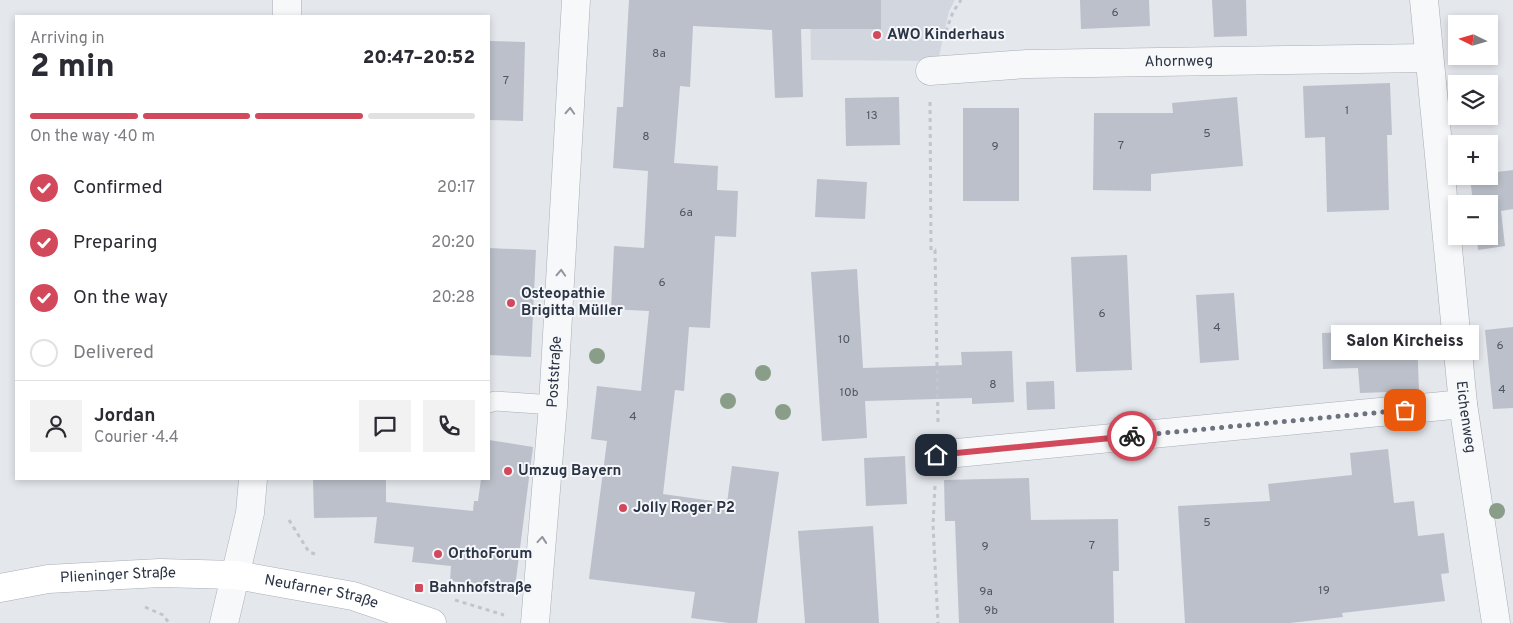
<!DOCTYPE html>
<meta charset="utf-8">
<style>
body{margin:0;font-family:Overpass,sans-serif;background:#f2f2f3;color:#2b2b33;height:100vh;display:flex;flex-direction:column;font-size:19px;white-space:nowrap}
*{box-sizing:border-box;margin:0}
p{font-size:16px;color:#7c7c81}
.icon{flex:none;width:28px;height:28px;fill:none;stroke:currentColor;stroke-width:2;stroke-linecap:round;stroke-linejoin:round}
.map{position:relative;flex:1;overflow:hidden}
.panel{position:absolute;left:15px;top:15px;width:475px;height:465px;display:flex;flex-direction:column;background:#fff;border-radius:0px;box-shadow:0 2px 8px #0003}
.panel>*{flex:none}
.needle{width:32px;rotate:275deg}
.buttons{position:absolute;left:1448px;top:15px;display:grid;gap:10px}
.buttons a{display:grid;place-items:center;width:50px;height:50px;border-radius:0px;background:#fff;box-shadow:0 2px 8px #0003;font-size:25px}
.pin{position:absolute;display:grid;place-items:center;width:42px;height:42px;color:#fff;margin:-21px;border-radius:10px;box-shadow:0 2px 8px #0006}
.courier{position:absolute;display:grid;place-items:center;width:50px;height:50px;margin:-25px;border:4px solid #d1495b;border-radius:50%;background:#fff;color:#222;box-shadow:0 1px 6px #0007}
.bubble{position:absolute;height:35px;border-radius:0px;background:#fff;box-shadow:0 2px 8px #0003;font-size:16px;font-weight:800;line-height:35px;text-align:center}
.overview em{font-style:normal;font-weight:800}
.overview div{display:flex;flex-direction:column-reverse}
.overview{display:flex;align-items:center;justify-content:space-between;height:85px;padding:0 15px}
h1{font-size:32px;font-weight:800;line-height:38px}
.bar{display:grid;grid-template-columns:repeat(4,1fr);gap:8px 5px;align-content:center;height:60px;padding:0 15px}
.bar i{height:6px;border-radius:4px;background:#e1e1e2}
.bar .on{background:#d1495b}
.bar p{grid-column:span 4}
.line{display:flex;align-items:center;gap:12px;padding:0 15px;border-top:1px solid #e1e1e2}
.line div{flex:1}
.round{display:grid;place-items:center;flex:none;width:52px;height:52px;border-radius:0px;background:#f2f2f3}
ol{padding:0 15px;list-style:none}
li{display:flex;align-items:center;gap:15px;height:55px}
li p{margin-inline-start:auto}
li .icon{padding:5px;border-radius:50%;background:#d1495b;color:#fff;stroke-width:4}
li:last-child{color:#7c7c81}
li i{width:28px;height:28px;border:2px solid #e1e1e2;border-radius:50%}
.map>svg:first-child{display:block}
.built{fill:#d2d6de}
.building{fill:#bbc0ca}
.lines{fill:none;stroke-linecap:round;stroke-linejoin:round}
.lane-casing{stroke:#a9aeb7;stroke-width:20}
.street-casing{stroke:#a9aeb7;stroke-width:29}
.secondary-casing{stroke:#a9aeb7;stroke-width:29}
.path{stroke:#c2c5cb;stroke-width:3;stroke-dasharray:4 4;stroke-linecap:butt}
.lane{stroke:#f7f8fa;stroke-width:19}
.street{stroke:#f7f8fa;stroke-width:28}
.secondary{stroke:#fff;stroke-width:28}
.tree{fill:#899d89}
.oneway{stroke:#9196a0}
.done{stroke:#6c737f;stroke-width:5;stroke-dasharray:0 9}
.route{stroke:#d1495b;stroke-width:6}
.poi-dot{fill:#d1495b;stroke:#f4f6f9;stroke-width:2}
.labels{text-anchor:middle;dominant-baseline:central;stroke-width:4;stroke-linejoin:round;paint-order:stroke}
.number-label{font-size:12px;fill:#4f5766}
.poi-label{font-size:15px;font-weight:bold;fill:#2b3445;stroke:#f4f6f9;text-anchor:start}
.street-label{font-size:15px;fill:#2b3445;stroke:#f4f6f9}
</style>
<div class="map">
<svg width="1513" height="623" viewBox="0 0 1513 623">
<rect width="100%" height="100%" fill="#e4e7ec"/>
<path class="built" d="M810,0H955L949,11L938,61L811,60Z"/>
<g class="building">
<path d="M629,0H881V29H801L803,97L775,98L772,30L693,26L690,87L680,86L674,163L718,166L717,190L738,191L736,237L715,236L710,328L689,327L684,391L675,390L663,494L727,503L732,466L779,472L757,623H729L691,618L695,592L589,579L607,441L591,439L597,386L641,391L649,311L611,309L614,246L644,248L648,171L613,168L617,107H623Z"/>
<path d="M1080,0H1149L1150,26L1081,29Z"/>
<path d="M1212,0H1246L1247,36L1214,37Z"/>
<path d="M489,41L525,42L523,121L489,120Z"/>
<path d="M1390,83L1392,135H1387L1389,210L1327,212L1325,137L1305,138L1303,86Z"/>
<path d="M899,97L900,145L846,146L845,98Z"/>
<path d="M1237,97L1243,166L1151,174V191L1093,190L1094,113H1173L1172,103Z"/>
<rect x="963" y="108" width="56" height="93"/>
<path d="M1513,170V209L1501,211L1505,246L1478,250L1477,236H1489V204H1473L1470,176H1489V173Z"/>
<path d="M817,179L867,182L865,219L815,217Z"/>
<path d="M489,248L536,250L531,357L489,355Z"/>
<path d="M1127,255L1132,370L1076,372L1071,257Z"/>
<path d="M857,269L863,368L962,365L961,352L1012,351L1014,402L972,404V398L865,401L867,438L822,441L811,272Z"/>
<path d="M1234,293L1239,360L1200,363L1196,295Z"/>
<path d="M1513,327V408L1493,409L1485,330Z"/>
<path d="M1357,332L1358,341L1417,339L1419,391L1360,393L1358,368L1323,369L1322,333Z"/>
<path d="M1054,381L1055,409L1027,410L1026,382Z"/>
<path d="M489,440L533,447L515,587L450,581L451,566L412,562L414,547L374,543L377,517L314,518L313,479H386V502L473,511L474,501H478L481,479H489Z"/>
<path d="M1388,449L1394,503L1414,501L1418,536L1444,533L1449,573L1441,574L1445,601L1342,613L1343,617L1290,623H1185L1178,506L1270,501L1268,484L1352,475L1350,453Z"/>
<path d="M905,456L907,504L866,506L864,458Z"/>
<path d="M1029,478L1031,520L1118,519L1119,571H1113L1114,623H959L955,521H945L944,480Z"/>
<path d="M873,526L879,623H805L798,531Z"/>
</g>
<g class="lines">
<defs>
<path id="lane" d="M489,403L495,401L553,405"/>
<g id="street">
<path id="s1" d="M1424,0L1463,404L1496,623"/>
<path d="M287,16V0"/>
<path id="s2" d="M930,71L1027,64L1428,58"/>
<path d="M936,455L1463,404"/>
<path d="M224,623L250,513L253,479"/>
<path id="s3" d="M535,623L553,405L576,0"/>
</g>
<g id="secondary">
<path id="s4" d="M0,588L48,579L122,575L160,573L236,575L353,596L432,623"/>
</g>
</defs>
<use href="#lane" class="lane-casing"/>
<use href="#street" class="street-casing"/>
<use href="#secondary" class="secondary-casing"/>
<g class="path">
<path d="M943,39L953,12L961,0"/>
<path d="M930,102L931,250H935L938,423"/>
<path d="M935,486L933,525L938,623"/>
<path d="M289,520L309,552L318,555"/>
<path d="M455,600L504,615"/>
<path d="M145,607L163,615L169,623"/>
</g>
<use href="#lane" class="lane"/>
<use href="#street" class="street"/>
<use href="#secondary" class="secondary"/>
</g>
<g class="tree">
<circle cx="597" cy="356" r="8"/>
<circle cx="763" cy="373" r="8"/>
<circle cx="728" cy="401" r="8"/>
<circle cx="783" cy="412" r="8"/>
<circle cx="1497" cy="511" r="8"/>
</g>
<defs><path id="oneway-chevron" d="M-2-3.5L2.5 0L-2 3.5" fill="none" stroke-width="1.6" stroke-linecap="round" stroke-linejoin="round" transform="scale(1.25)"/></defs>
<g class="oneway">
<use href="#oneway-chevron" transform="translate(570 111) rotate(-87)"/>
<use href="#oneway-chevron" transform="translate(561 273) rotate(-87)"/>
<use href="#oneway-chevron" transform="translate(542 540) rotate(-85)"/>
</g>
<g class="lines">
<path class="done" d="M1132,436L1405,410"/>
<path class="route" d="M936,455L1132,436"/>
</g>
<g class="poi-dot">
<circle cx="877" cy="35" r="5"/>
<circle cx="511" cy="303" r="5"/>
<circle cx="508" cy="471" r="5"/>
<circle cx="623" cy="508" r="5"/>
<circle cx="438" cy="554" r="5"/>
<rect x="414" y="583" width="10" height="10" rx="2.5"/>
</g>
<g class="labels">
<g class="number-label">
<text x="1115" y="13">6</text>
<text x="659" y="54">8a</text>
<text x="506" y="81">7</text>
<text x="1347" y="111">1</text>
<text x="872" y="116">13</text>
<text x="1207" y="134">5</text>
<text x="646" y="137">8</text>
<text x="1121" y="146">7</text>
<text x="995" y="147">9</text>
<text x="686" y="213">6a</text>
<text x="662" y="283">6</text>
<text x="1102" y="314">6</text>
<text x="1217" y="328">4</text>
<text x="844" y="340">10</text>
<text x="1500" y="346">6</text>
<text x="993" y="385">8</text>
<text x="1502" y="390">4</text>
<text x="849" y="393">10b</text>
<text x="633" y="417">4</text>
<text x="1207" y="523">5</text>
<text x="1092" y="546">7</text>
<text x="985" y="547">9</text>
<text x="1324" y="591">19</text>
<text x="986" y="592">9a</text>
<text x="991" y="611">9b</text>
</g>
<g class="poi-label">
<text x="887" y="35">AWO Kinderhaus</text>
<text x="521" y="294">Osteopathie<tspan x="521" dy="17">Brigitta Müller</tspan></text>
<text x="518" y="471">Umzug Bayern</text>
<text x="633" y="508">Jolly Roger P2</text>
<text x="448" y="554">OrthoForum</text>
<text x="429" y="588">Bahnhofstraße</text>
</g>
<g class="street-label">
<text stroke="none"><textPath href="#s2" startOffset="249">Ahornweg</textPath></text>
<text stroke="none"><textPath href="#s3" startOffset="252">Poststraße</textPath></text>
<text stroke="none"><textPath href="#s1" startOffset="419">Eichenweg</textPath></text>
<text stroke="none"><textPath href="#s4" startOffset="119">Plieninger Straße</textPath></text>
<text stroke="none"><textPath href="#s4" startOffset="324">Neufarner Straße</textPath></text>
</g>
</g>
</svg>
<div class="buttons">
<a><svg class="needle" viewBox="-14 -14 28 28"><path d="M0-13l5 13h-10z" fill="#e53935"/><path d="M0 13l5-13h-10z" fill="#7c7c81"/></svg></a>
<a><svg class="icon" aria-label="layers" viewBox="0 0 24 24"><path d="M12 4l9 5-9 5-9-5zM3 14l9 5 9-5"/></svg></a>
<a>+</a>
<a>−</a>
</div>
<div class="pin" style="left:1405px;top:410px;background:#ea580c"><svg class="icon" aria-label="bag" viewBox="0 0 24 24"><path d="M5 8h14l-1 12H6zM9 8a3 3 0 0 1 6 0"/></svg></div>
<div class="pin" style="left:936px;top:455px;background:#1f2937"><svg class="icon" aria-label="home" viewBox="0 0 24 24"><path d="M3 11l9-7 9 7M6 9v11h12V9"/></svg></div>
<div class="courier" style="left:1132px;top:436px"><svg class="icon" aria-label="bike" viewBox="0 0 24 24"><circle cx="6" cy="16" r="4"/><circle cx="18" cy="16" r="4"/><path d="M6 16l4-8h5l3 8M10 8l3 8H6M13 5h3"/></svg></div>
<div class="bubble" style="left:1331px;top:325px;width:148px">Salon Kircheiss</div>
<section class="panel">
<div class="overview"><div><h1>2 min</h1><p>Arriving in</p></div><em>20:47–20:52</em></div>
<div class="bar"><i class="on"></i><i class="on"></i><i class="on"></i><i></i><p>On the way · 40 m</p></div>
<ol>
<li><svg class="icon" aria-label="check" viewBox="0 0 24 24"><path d="M5 12l5 5 9-10"/></svg>Confirmed<p>20:17</p></li>
<li><svg class="icon" aria-label="check" viewBox="0 0 24 24"><path d="M5 12l5 5 9-10"/></svg>Preparing<p>20:20</p></li>
<li><svg class="icon" aria-label="check" viewBox="0 0 24 24"><path d="M5 12l5 5 9-10"/></svg>On the way<p>20:28</p></li>
<li><i></i>Delivered</li>
</ol>
<div class="line" style="height:90px"><a class="round"><svg class="icon" aria-label="person" viewBox="0 0 24 24"><circle cx="12" cy="8" r="4"/><path d="M4 21q1-7 8-7t8 7"/></svg></a><div><b>Jordan</b><p>Courier · 4.4</p></div><a class="round"><svg class="icon" aria-label="chat" viewBox="0 0 24 24"><path d="M4 5h16v11H9l-5 4z"/></svg></a><a class="round"><svg class="icon" aria-label="phone" viewBox="0 0 24 24"><path d="M5 4h4l2 5-3 2q2 4 5 5l2-3 5 2v4C11 20 4 13 5 4z"/></svg></a></div>
</section>
</div>
